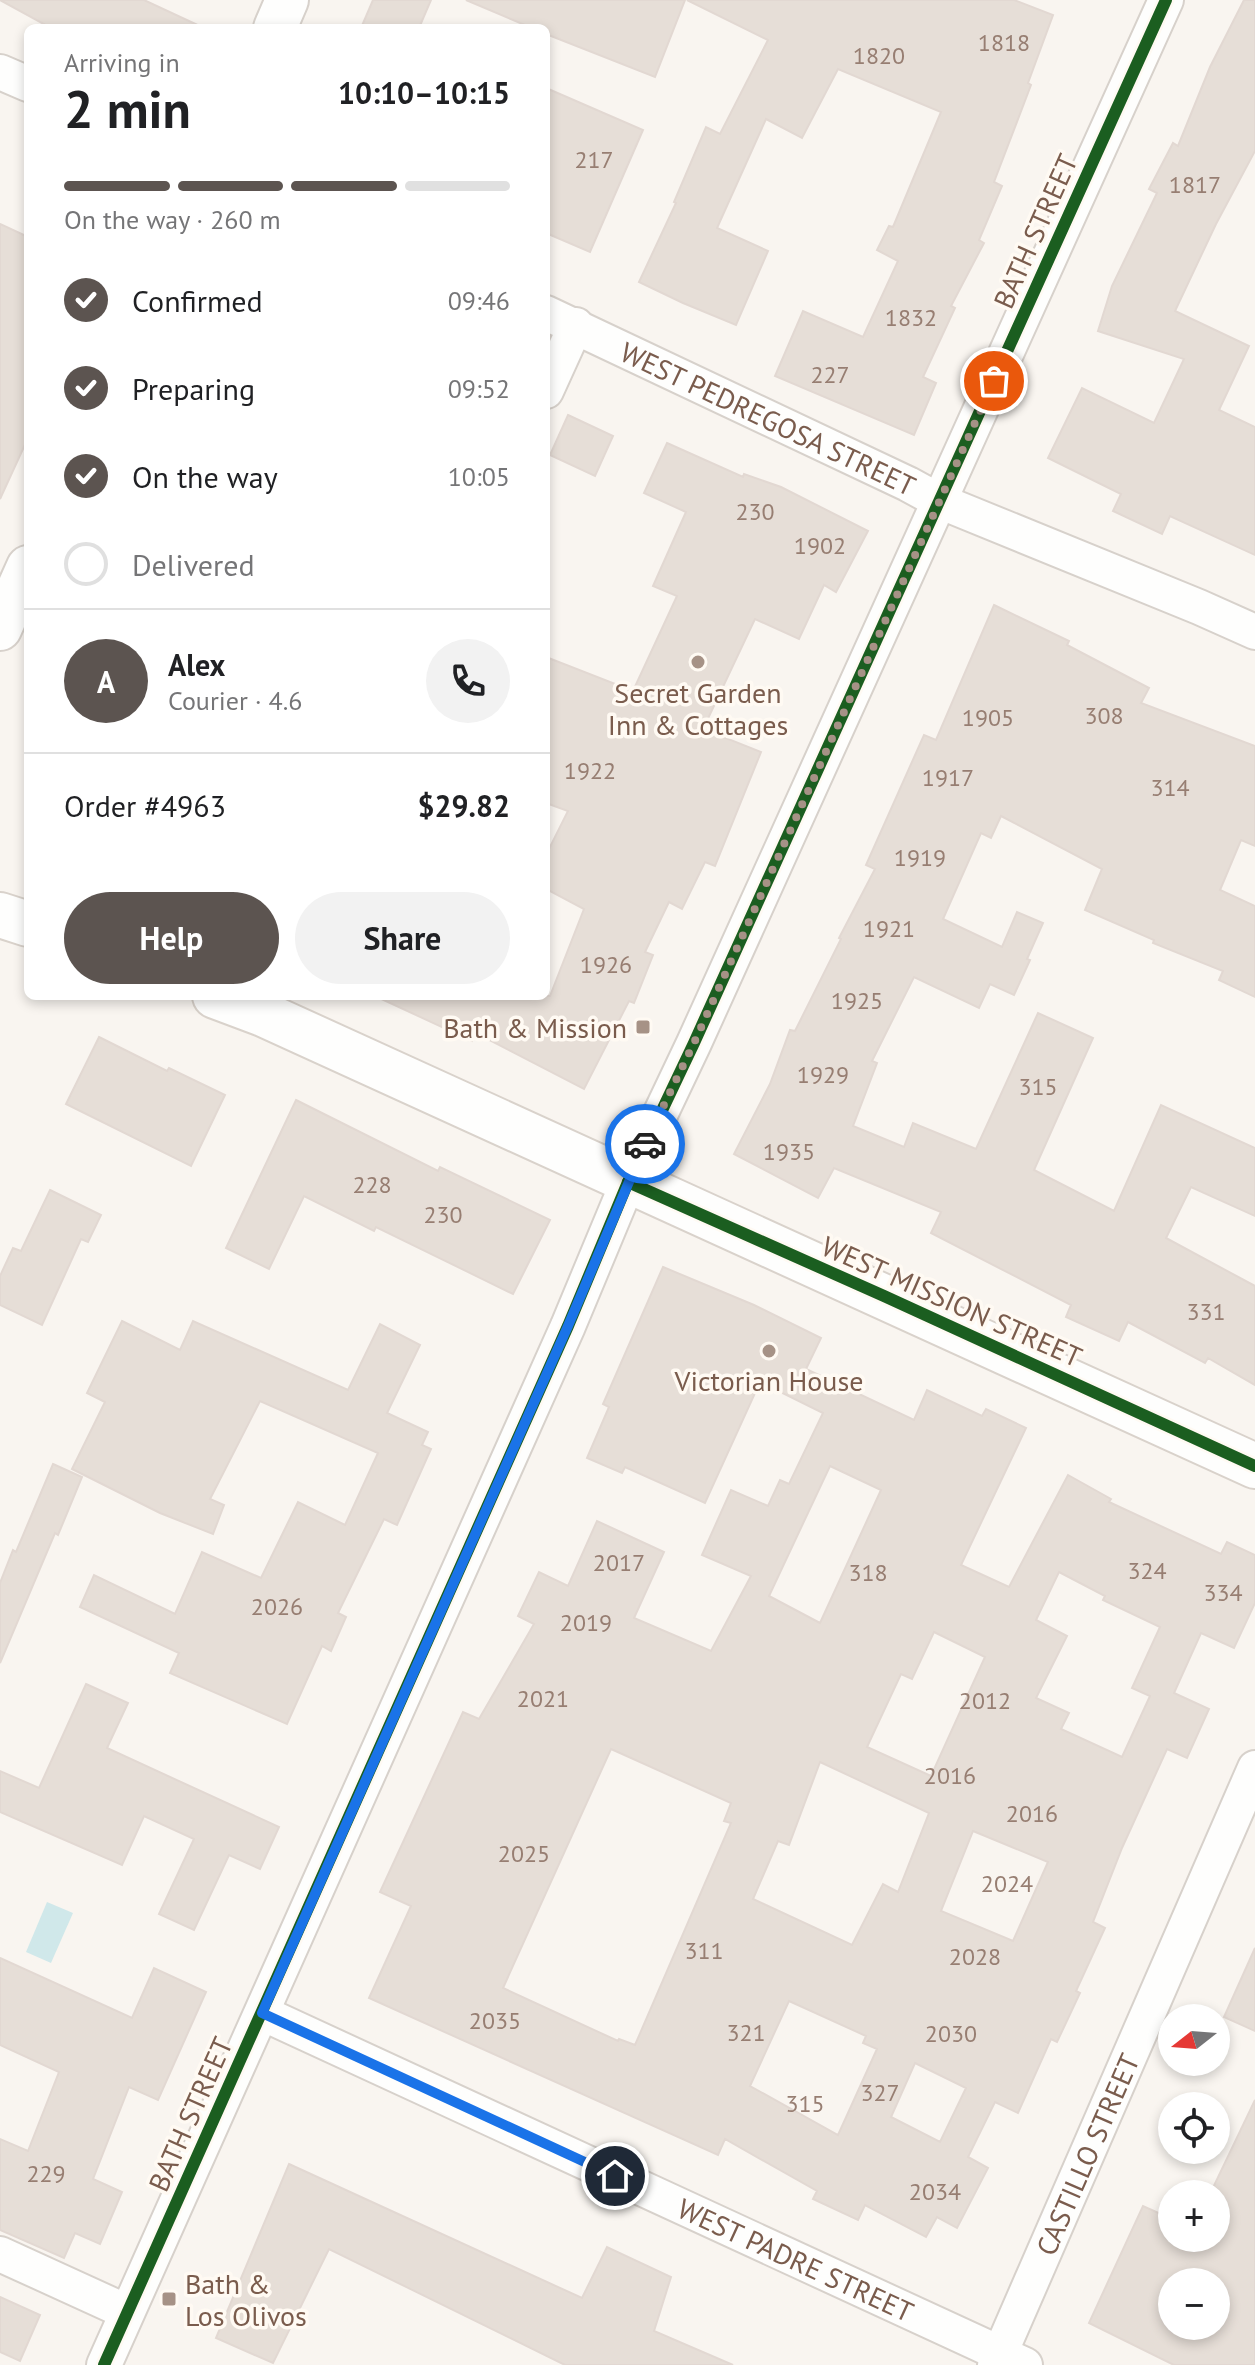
<!DOCTYPE html>
<meta charset="utf-8">
<style>
body{margin:0;font-family:"PT Sans",sans-serif;background:#f2f2f2;color:#202124;height:100vh;display:flex;flex-direction:column;font-size:30px;white-space:nowrap}
*{box-sizing:border-box;margin:0}
p{font-size:26px;color:#757577}
.icon{flex:none;width:44px;height:44px;fill:none;stroke:currentColor;stroke-width:2;stroke-linecap:round;stroke-linejoin:round}
.map{position:relative;flex:1;overflow:hidden}
.panel{position:absolute;left:24px;top:24px;width:526px;height:976px;display:flex;flex-direction:column;background:#fff;border-radius:12px;box-shadow:0 4px 12px #0003}
.panel>*{flex:none}
.needle{width:52px;rotate:253deg}
.tools{position:absolute;left:1158px;top:2004px;display:grid;gap:16px}
.tools a{display:grid;place-items:center;width:72px;height:72px;border-radius:50%;background:#fff;box-shadow:0 4px 12px #0003;font-size:40px}
.pin{position:absolute;display:grid;place-items:center;width:68px;height:68px;color:#fff;margin:-34px;border:4px solid #fff;border-radius:50%;box-shadow:0 2px 8px #0007}
.courier{position:absolute;display:grid;place-items:center;width:80px;height:80px;margin:-40px;border:6px solid #1a73e8;border-radius:50%;background:#fff;color:#222;box-shadow:0 2px 10px #0007}
.overview em{font-style:normal;font-weight:700}
.overview div{display:flex;flex-direction:column-reverse}
.overview{display:flex;align-items:center;justify-content:space-between;height:136px;padding:0 40px}
h1{font-size:52px;font-weight:700;line-height:60px}
.bar{display:grid;grid-template-columns:repeat(4,1fr);gap:12px 8px;align-content:center;height:96px;padding:0 40px}
.bar i{height:10px;border-radius:6px;background:#e0e0e0}
.bar .active{background:#5c5450}
.bar p{grid-column:span 4}
.line{display:flex;align-items:center;gap:20px;padding:0 40px;border-top:2px solid #e0e0e0}
.line div{flex:1}
.round{display:grid;place-items:center;flex:none;width:84px;height:84px;border-radius:42px;background:#f2f2f2}
ol{padding:0 40px;list-style:none}
li{display:flex;align-items:center;gap:24px;height:88px}
li p{margin-inline-start:auto}
li .icon{padding:8px;border-radius:50%;background:#5c5450;color:#fff;stroke-width:4}
li:last-child{color:#757577}
li i{width:44px;height:44px;border:4px solid #e0e0e0;border-radius:50%}
.action{display:flex;gap:16px;margin-top:auto;padding:16px 40px}
.action a{flex:1;height:92px;border-radius:48px;background:#5c5450;color:#fff;font-size:32px;font-weight:700;line-height:92px;text-align:center}
.action a+a{background:#f2f2f2;color:#202124}
.map>svg:first-child{display:block}
.water{fill:#d0e8ea}
.building{fill:#e6ded7;stroke:#e2d8d2;stroke-width:2;fill-rule:evenodd}
.lines{fill:none;stroke-linecap:round;stroke-linejoin:round}
.minor-casing{stroke:#d7d1cb;stroke-width:38}
.tertiary-casing{stroke:#d7d1cb;stroke-width:46}
.secondary-casing{stroke:#d9d2cb;stroke-width:48}
.minor{stroke:#fefefd;stroke-width:34}
.tertiary{stroke:#fefefd;stroke-width:42}
.secondary{stroke:#fefefd;stroke-width:44}
.cycleway-casing{stroke:#fffaf3;stroke-width:17}
.cycleway{stroke:#1b5e20;stroke-width:12}
.done{stroke:#a69286;stroke-width:8;stroke-dasharray:0 14.4}
.route{stroke:#1a73e8;stroke-width:10}
.poi-dot{fill:#a69286;stroke:#fffaf3;stroke-width:3}
.labels{text-anchor:middle;dominant-baseline:central;stroke-width:7;stroke-linejoin:round;paint-order:stroke}
.number-label{font-size:24px;fill:#977e72}
.street-label{font-size:28px;fill:#7a5c4d;stroke:#fffaf3}
.poi-label{font-size:28px;fill:#7a5c4d;stroke:#fffaf3}
</style>
<div class="map">
<svg width="1255" height="2365" viewBox="0 0 1255 2365">
<rect width="100%" height="100%" fill="#f9f5f0"/>
<path class="water" d="M47,1902L73,1913L51,1963L26,1952Z"/>
<g class="building">
<path d="M0,0H144L204,28H51Z"/>
<path d="M373,0H431L419,28H361Z"/>
<path d="M466,0H685L655,77L546,34V28H532Z"/>
<path d="M687,0H1014L1053,15L1028,83L1031,85L994,182L1002,186L979,240L984,243L951,306L955,308L923,377L936,383L914,435L775,376L803,311L863,337L898,261L877,250L889,226L893,227L941,112L838,69L802,138L766,119L717,228L768,251L736,325L683,303L639,282L676,203L674,202L706,127L720,134L768,40Z"/>
<path d="M1244,0H1255V151L1216,224L1175,311L1249,346L1219,410L1255,427V555L1170,516L1162,534L1113,511L1121,494L1048,458L1082,388L1154,423L1184,359L1098,331L1112,286L1157,193L1149,189L1173,143L1178,146L1210,67Z"/>
<path d="M546,88L643,130L590,252L546,233Z"/>
<path d="M0,224L28,237V438L0,499Z"/>
<path d="M568,415L613,436L595,476L550,455Z"/>
<path d="M667,443L743,477L744,474L781,487L868,531L836,592L824,585L799,639L755,619L703,729L761,752L715,866L705,862L682,909L669,902L645,952L653,955L634,1003L629,1001L584,1089L476,1033L472,1041L375,996H550L584,909L546,889V855L568,811L546,803V657L633,691L677,596L653,586L686,512L644,493Z"/>
<path d="M994,605L1069,641L1067,645L1149,688L1141,703L1255,746V846L1241,840L1220,890L1255,906V997L1219,980L1223,971L1153,943L1154,940L1085,910L1102,869L1001,816L991,838L981,833L943,919L1002,947L1017,912L1043,923L1027,959L1030,960L1014,995L990,984L979,1008L914,977L872,1061L877,1063L853,1126L904,1147L913,1123L976,1149L1038,1013L1093,1038L1034,1170L1114,1211L1161,1105L1255,1148V1216L1191,1187L1166,1238L1255,1286V1385L1208,1358L1205,1363L1128,1322L1119,1341L1066,1317L1071,1305L931,1233L941,1212L834,1168L818,1198L734,1154L770,1084L790,1030L795,1031L841,939L839,938L875,869L866,865L924,735L936,740Z"/>
<path d="M99,1037L167,1071L169,1068L225,1095L191,1166L66,1104Z"/>
<path d="M296,1100L438,1171L440,1167L550,1220L513,1294L376,1227L374,1231L304,1196L269,1269L226,1248Z"/>
<path d="M50,1190L101,1215L88,1242L81,1239L42,1325L0,1305V1276L13,1248L21,1251Z"/>
<path d="M663,1267L754,1305L821,1338L806,1369L914,1420L927,1390L982,1416L986,1409L1026,1428L961,1565L1009,1587L1068,1475L1111,1499L1109,1502L1221,1554L1227,1542L1255,1555V1603L1234,1648L1201,1633L1174,1693L1209,1709L1187,1758L1167,1749L1122,1848L1093,1922L1105,1928L1076,1991L1080,1993L1057,2042L1051,2039L1018,2113L995,2102L968,2157L988,2168L957,2228L937,2217L926,2237L865,2205L858,2220L813,2199L817,2191L725,2139L718,2155L369,1998L411,1906L380,1892L463,1712L479,1719L534,1624L518,1616L539,1572L568,1586L597,1521L664,1552L634,1618L711,1651L751,1576L702,1555L731,1490L768,1506L780,1480L789,1484L823,1413L760,1382L705,1503L625,1467L622,1473L587,1458L609,1407L603,1404ZM830,1466L881,1490L820,1623L769,1596ZM1059,1572L1105,1596L1103,1600L1160,1627L1132,1688L1150,1696L1122,1757L1061,1729L1069,1713L1036,1698L1067,1636L1036,1620ZM934,1632L985,1657L931,1776L867,1747L901,1674L912,1679ZM611,1749L731,1803L724,1821L731,1823L635,2045L619,2039L618,2041L503,1988ZM820,1762L929,1813L898,1892L883,1884L852,1945L753,1899L778,1841L789,1845ZM973,1831L1048,1862L1013,1941L941,1911ZM789,2001L866,2036L863,2043L877,2049L838,2135L750,2086ZM915,2063L966,2088L940,2142L891,2117Z"/>
<path d="M122,1321L180,1350L193,1321L348,1390L380,1324L420,1345L387,1413L428,1432L422,1445L431,1449L397,1525L384,1519L338,1613L346,1617L331,1651L322,1646L287,1724L170,1673L179,1653L80,1607L94,1575L175,1614L202,1552L261,1578L298,1502L345,1525L378,1453L260,1401L210,1499L224,1505L213,1534L160,1513L72,1469L105,1402L87,1393Z"/>
<path d="M53,1464L82,1477L58,1535L55,1533L0,1663V1583L13,1550L16,1552Z"/>
<path d="M86,1684L128,1703L107,1748L279,1827L260,1869L229,1855L194,1930L159,1914L194,1839L144,1816L122,1865L0,1812V1771L39,1788Z"/>
<path d="M1255,1948V2031L1224,2017Z"/>
<path d="M0,1958L132,2018L154,1968L206,1992L158,2100L129,2087L93,2179L122,2192L100,2244L75,2233L64,2258L0,2230V2139L28,2151L59,2072L0,2045Z"/>
<path d="M1255,2100V2365H1174L1089,2323L1143,2206L1172,2219V2238H1216V2194H1210ZM1172,2282H1216V2326H1172Z"/>
<path d="M289,2164L582,2298L607,2247L671,2277L654,2331L733,2365H565L329,2249L273,2363L216,2338Z"/>
<path d="M0,2297L40,2315L20,2361L0,2352Z"/>
</g>
<g class="lines">
<defs>
<g id="minor">
<path d="M0,72L28,84"/>
<path id="s1" d="M546,313L908,484L939,501L1199,607L1255,632"/>
<path d="M546,391L576,325"/>
<path id="s2" d="M262,2013L1025,2365"/>
<path d="M0,2254L127,2312"/>
<path d="M104,2365L568,1326L628,1182L694,1043L1166,0"/>
<path id="s3" d="M995,2365L1255,1768"/>
</g>
<g id="tertiary">
<path d="M275,28L287,0"/>
<path d="M0,629L28,567"/>
</g>
<g id="secondary">
<path d="M0,915L28,924"/>
<path d="M215,996L263,1014L1255,1466"/>
</g>
</defs>
<use href="#minor" class="minor-casing"/>
<use href="#tertiary" class="tertiary-casing"/>
<use href="#secondary" class="secondary-casing"/>
<use href="#minor" class="minor"/>
<use href="#tertiary" class="tertiary"/>
<use href="#secondary" class="secondary"/>
<defs>
<g id="cycleway">
<path d="M628,1182L884,1296L1255,1466"/>
<path d="M104,2365L568,1326L628,1182L694,1043L1166,0"/>
</g>
</defs>
<use href="#cycleway" class="cycleway-casing"/>
<use href="#cycleway" class="cycleway"/>
</g>
<g class="lines">
<path class="done" d="M645,1144L694,1043L994,381"/>
<path class="route" d="M615,2176L262,2013L568,1326L645,1144"/>
</g>
<g class="poi-dot">
<circle cx="698" cy="662" r="8"/>
<rect x="635" y="1019" width="16" height="16" rx="4"/>
<circle cx="769" cy="1351" r="8"/>
<rect x="161" y="2291" width="16" height="16" rx="4"/>
</g>
<g class="labels">
<g class="number-label">
<text x="1004" y="42">1818</text>
<text x="879" y="55">1820</text>
<text x="594" y="159">217</text>
<text x="1195" y="184">1817</text>
<text x="911" y="317">1832</text>
<text x="830" y="374">227</text>
<text x="755" y="511">230</text>
<text x="820" y="545">1902</text>
<text x="1104" y="715">308</text>
<text x="988" y="717">1905</text>
<text x="590" y="770">1922</text>
<text x="948" y="777">1917</text>
<text x="1170" y="787">314</text>
<text x="920" y="857">1919</text>
<text x="889" y="928">1921</text>
<text x="606" y="964">1926</text>
<text x="857" y="1000">1925</text>
<text x="823" y="1074">1929</text>
<text x="1038" y="1086">315</text>
<text x="789" y="1151">1935</text>
<text x="372" y="1184">228</text>
<text x="443" y="1214">230</text>
<text x="1206" y="1311">331</text>
<text x="619" y="1562">2017</text>
<text x="1147" y="1570">324</text>
<text x="868" y="1572">318</text>
<text x="1223" y="1592">334</text>
<text x="277" y="1606">2026</text>
<text x="586" y="1622">2019</text>
<text x="543" y="1698">2021</text>
<text x="985" y="1700">2012</text>
<text x="950" y="1775">2016</text>
<text x="1032" y="1813">2016</text>
<text x="524" y="1853">2025</text>
<text x="1007" y="1883">2024</text>
<text x="704" y="1950">311</text>
<text x="975" y="1956">2028</text>
<text x="495" y="2020">2035</text>
<text x="746" y="2032">321</text>
<text x="951" y="2033">2030</text>
<text x="880" y="2092">327</text>
<text x="805" y="2103">315</text>
<text x="46" y="2173">229</text>
<text x="935" y="2191">2034</text>
</g>
<g class="street-label">
<text transform="translate(1035 231) rotate(-66)">BATH STREET</text>
<text stroke="none"><textPath href="#s1" startOffset="246">WEST PEDREGOSA STREET</textPath></text>
<text transform="translate(952 1301) rotate(24)">WEST MISSION STREET</text>
<text transform="translate(190 2114) rotate(-66)">BATH STREET</text>
<text stroke="none"><textPath href="#s3" startOffset="230">CASTILLO STREET</textPath></text>
<text stroke="none"><textPath href="#s2" startOffset="588">WEST PADRE STREET</textPath></text>
</g>
<g class="poi-label">
<text x="698" y="692">Secret Garden<tspan x="698" dy="32">Inn &amp; Cottages</tspan></text>
<text x="627" y="1027" text-anchor="end">Bath &amp; Mission</text>
<text x="769" y="1380">Victorian House</text>
<text x="185" y="2283" text-anchor="start">Bath &amp;<tspan x="185" dy="32">Los Olivos</tspan></text>
</g>
</g>
</svg>
<div class="tools">
<a><svg class="needle" viewBox="-14 -14 28 28"><path d="M0-13l5 13h-10z" fill="#e53935"/><path d="M0 13l5-13h-10z" fill="#757577"/></svg></a>
<a><svg class="icon" aria-label="locate" viewBox="0 0 24 24"><circle cx="12" cy="12" r="6"/><path d="M12 2v4M12 18v4M2 12h4M18 12h4"/></svg></a>
<a>+</a>
<a>−</a>
</div>
<div class="pin" style="left:994px;top:381px;background:#ea580c"><svg class="icon" aria-label="bag" viewBox="0 0 24 24"><path d="M5 8h14l-1 12H6zM9 8a3 3 0 0 1 6 0"/></svg></div>
<div class="pin" style="left:615px;top:2176px;background:#1f2937"><svg class="icon" aria-label="home" viewBox="0 0 24 24"><path d="M3 11l9-7 9 7M6 9v11h12V9"/></svg></div>
<div class="courier" style="left:645px;top:1144px"><svg class="icon" aria-label="car" viewBox="0 0 24 24"><path d="M5 17H2v-5l4-1 3-4h7l3 4 3 1v5h-3M9 17h6M6 11h13"/><circle cx="7" cy="17" r="2"/><circle cx="17" cy="17" r="2"/></svg></div>
<section class="panel">
<div class="overview"><div><h1>2 min</h1><p>Arriving in</p></div><em>10:10–10:15</em></div>
<div class="bar"><i class="active"></i><i class="active"></i><i class="active"></i><i></i><p>On the way · 260 m</p></div>
<ol>
<li><svg class="icon" aria-label="check" viewBox="0 0 24 24"><path d="M5 12l5 5 9-10"/></svg>Confirmed<p>09:46</p></li>
<li><svg class="icon" aria-label="check" viewBox="0 0 24 24"><path d="M5 12l5 5 9-10"/></svg>Preparing<p>09:52</p></li>
<li><svg class="icon" aria-label="check" viewBox="0 0 24 24"><path d="M5 12l5 5 9-10"/></svg>On the way<p>10:05</p></li>
<li><i></i>Delivered</li>
</ol>
<div class="line" style="height:144px"><b class="round" style="background:#5c5450;color:#fff">A</b><div><b>Alex</b><p>Courier · 4.6</p></div><a class="round"><svg class="icon" aria-label="phone" viewBox="0 0 24 24"><path d="M5 4h4l2 5-3 2q2 4 5 5l2-3 5 2v4C11 20 4 13 5 4z"/></svg></a></div>
<div class="line" style="height:104px"><div>Order #4963</div><b>$29.82</b></div>
<div class="action"><a>Help</a><a>Share</a></div>
</section>
</div>
